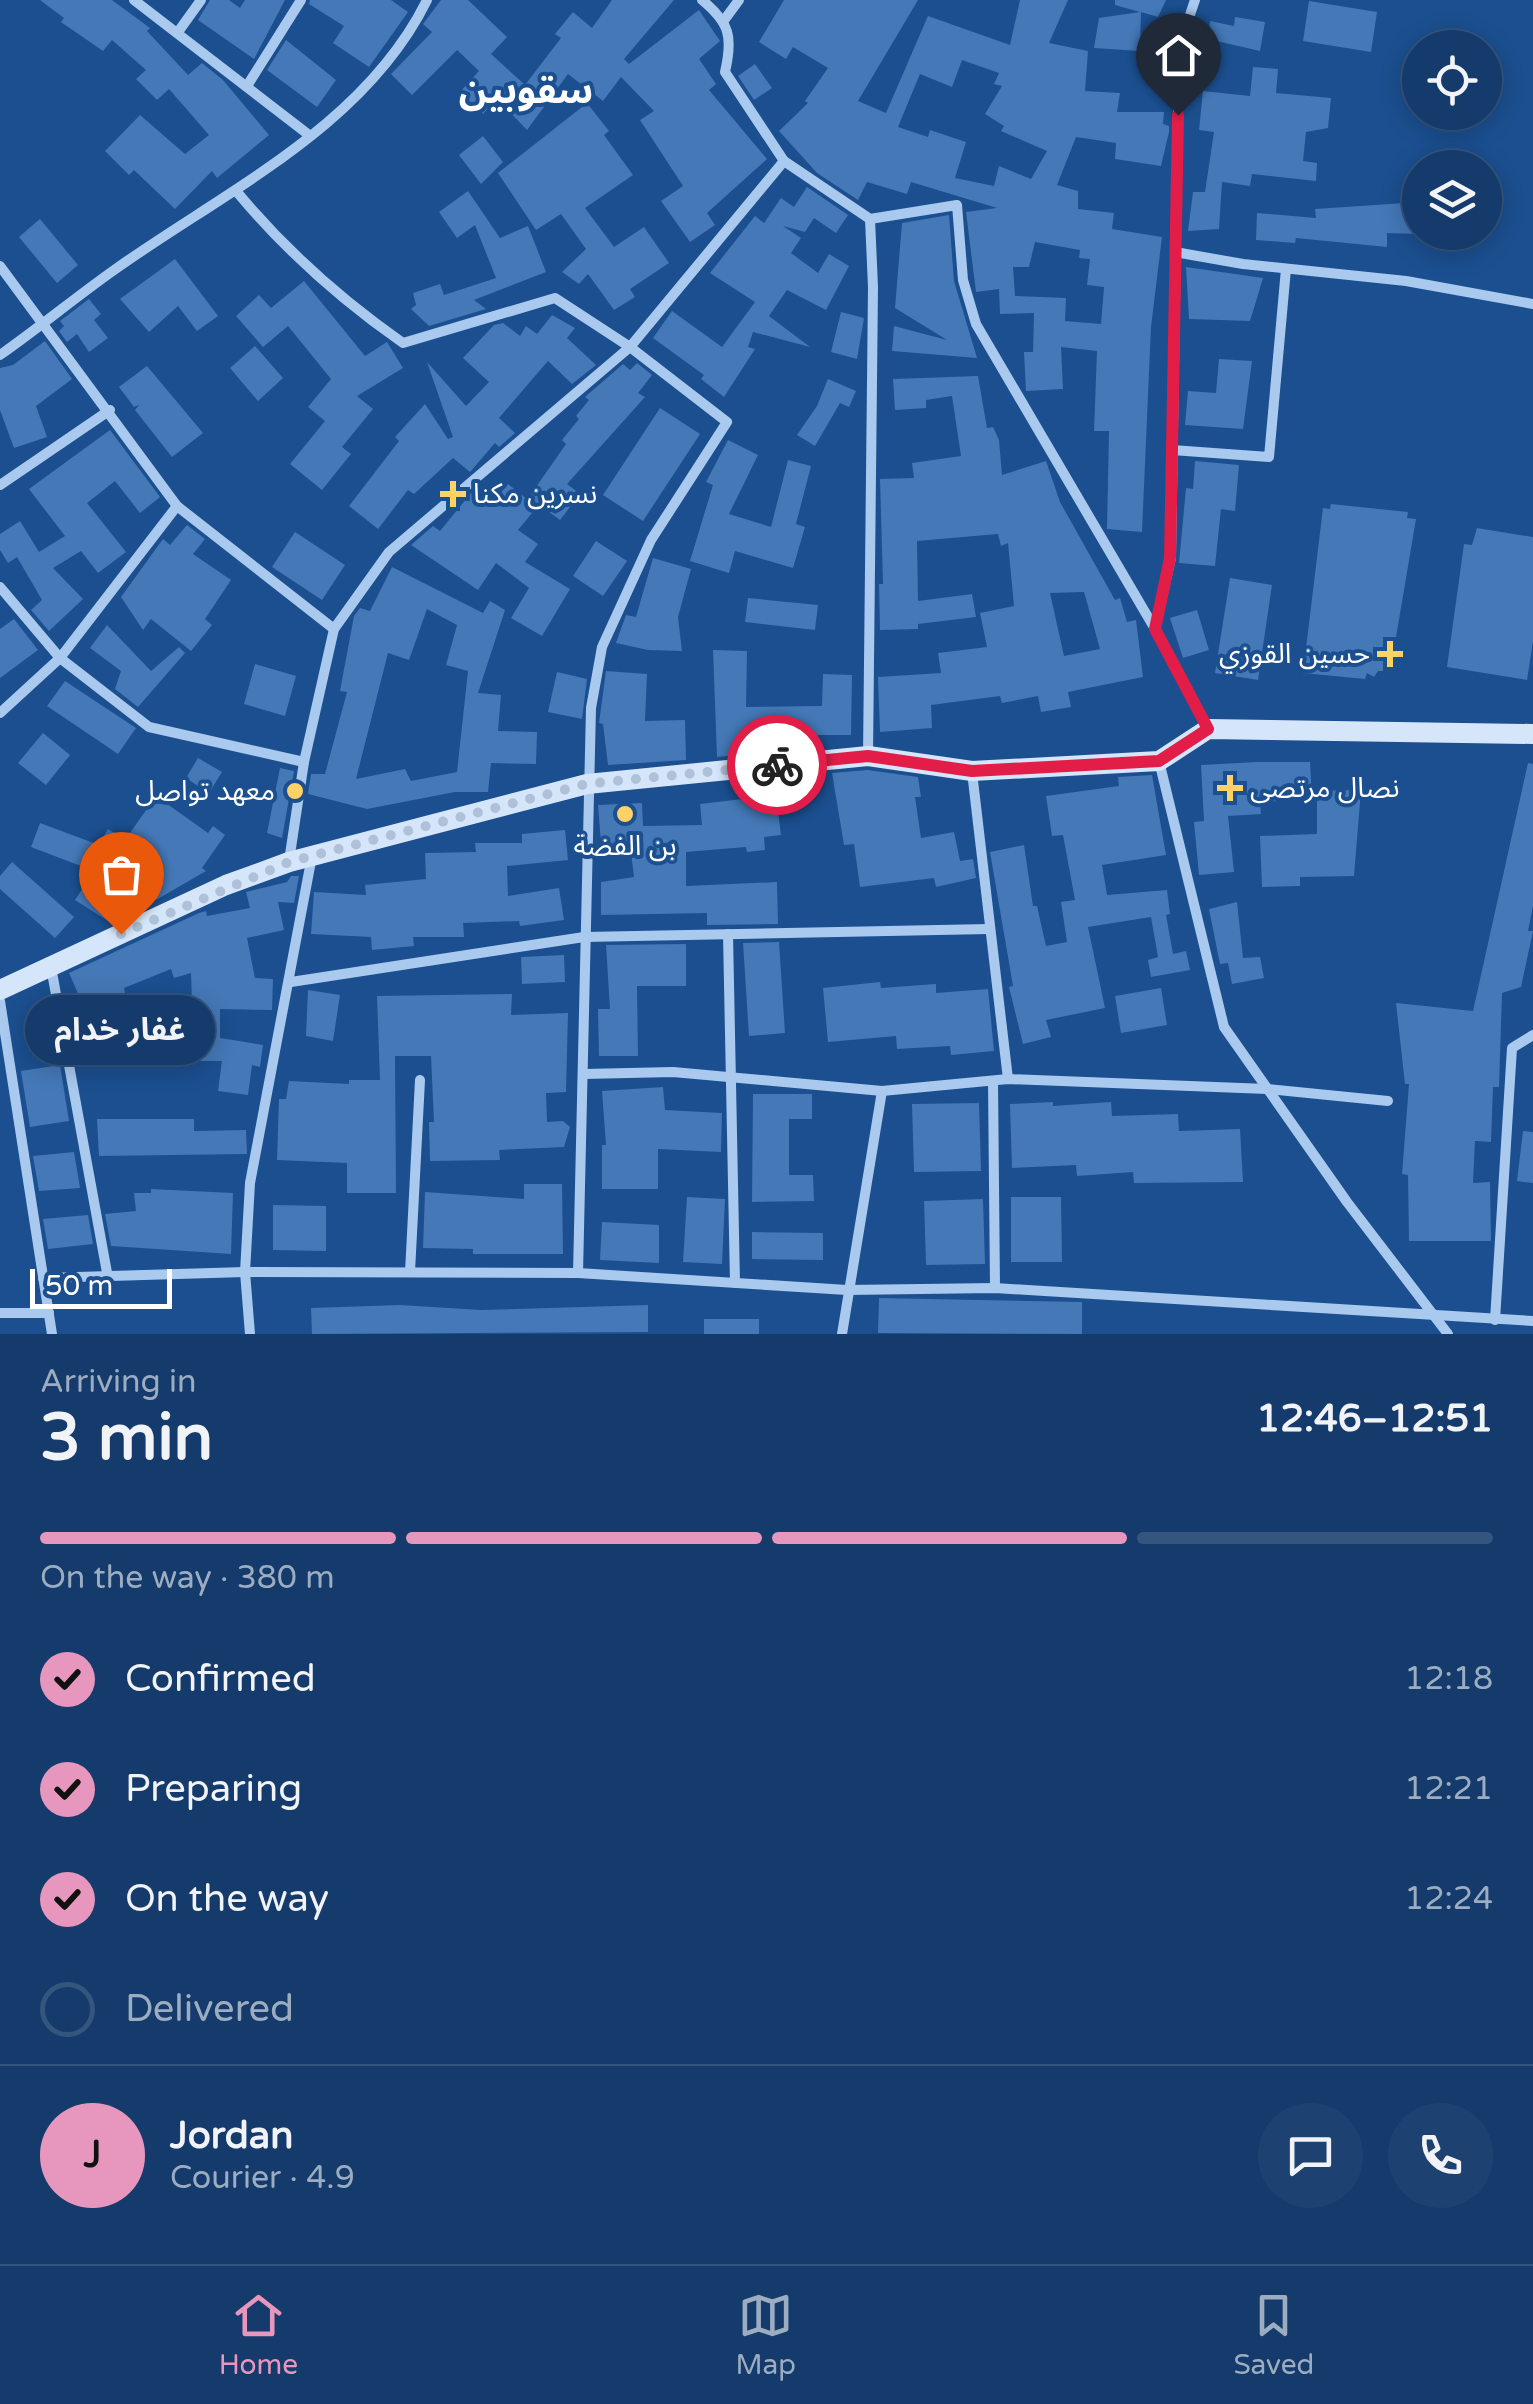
<!DOCTYPE html>
<meta charset="utf-8">
<style>
body{margin:0;font-family:"Varela Round","Noto Sans Arabic",sans-serif;background:#1d4271;color:#f1f3f6;height:100vh;display:flex;flex-direction:column;font-size:38px;white-space:nowrap}
*{box-sizing:border-box;margin:0}
p{font-size:32px;color:#9dadc1}
.icon{flex:none;width:55px;height:55px;fill:none;stroke:currentColor;stroke-width:2;stroke-linecap:round;stroke-linejoin:round}
.map{position:relative;height:1334px;overflow:hidden}
.panel{display:flex;flex-direction:column;background:#143b6b;flex:1}
.panel>*{flex:none}
.controls{position:absolute;left:1402px;top:30px;display:grid;gap:20px}
.controls a{display:grid;place-items:center;width:100px;height:100px;border-radius:50%;background:#143b6b;box-shadow:0 5px 25px #0003,0 0 0 2px #33557e;font-size:50px}
.scale{position:absolute;left:30px;bottom:25px;width:142px;box-sizing:border-box;padding-left:10px;border:5px solid #fff;border-top:0;font-size:28px;line-height:35px;white-space:nowrap;color:#fff;-webkit-text-stroke:8px #1b4f8f;paint-order:stroke}
.pin{position:absolute;display:grid;place-items:center;width:85px;height:85px;color:#fff;margin:-102px -42px;border-radius:50% 50% 50% 0;rotate:-45deg;box-shadow:0 0 10px #0007}
.pin .icon{rotate:45deg}
.courier{position:absolute;display:grid;place-items:center;width:100px;height:100px;margin:-50px;border:8px solid #e11d48;border-radius:50%;background:#fff;color:#222;box-shadow:0 2px 12px #0007}
.bubble{position:absolute;height:70px;border-radius:35px;background:#143b6b;box-shadow:0 5px 25px #0003,0 0 0 2px #33557e;font-size:32px;font-weight:700;line-height:70px;text-align:center}
.head em{font-style:normal;font-weight:700}
.head div{display:flex;flex-direction:column-reverse}
.head{display:flex;align-items:center;justify-content:space-between;height:170px;padding:0 40px}
h1{font-size:65px;font-weight:700;line-height:75px}
.bar{display:grid;grid-template-columns:repeat(4,1fr);gap:15px 10px;align-content:center;height:120px;padding:0 40px}
.bar i{height:12px;border-radius:8px;background:#33557e}
.bar .current{background:#e797bd}
.bar p{grid-column:span 4}
.line{display:flex;align-items:center;gap:25px;padding:0 40px;border-top:2px solid #33557e}
.line div{flex:1}
.round{display:grid;place-items:center;flex:none;width:105px;height:105px;border-radius:52px;background:#1d4271}
ol{padding:0 40px;list-style:none}
li{display:flex;align-items:center;gap:30px;height:110px}
li p{margin-inline-start:auto}
li .icon{padding:10px;border-radius:50%;background:#e797bd;color:#111;stroke-width:4}
li:last-child{color:#9dadc1}
li i{width:55px;height:55px;border:5px solid #33557e;border-radius:50%}
.menu{display:flex;justify-content:space-around;align-items:center;height:140px;border-top:2px solid #33557e;background:#143b6b;font-size:28px;color:#9dadc1}
.menu a{display:grid;justify-items:center;gap:5px}
.menu .current{color:#e797bd}
.map>svg:first-child{display:block}
.building{fill:#4478b7;fill-rule:evenodd}
.lines{fill:none;stroke-linecap:round;stroke-linejoin:round}
.street{stroke:#a9c9ee;stroke-width:10}
.secondary{stroke:#d6e6fa;stroke-width:20}
.done{stroke:#afc1d8;stroke-width:10;stroke-dasharray:0 18}
.route{stroke:#e11d48;stroke-width:12}
.poi-dot{fill:#ffd166;stroke:#1b4f8f;stroke-width:4}
.labels{text-anchor:middle;dominant-baseline:central;stroke-width:8;stroke-linejoin:round;paint-order:stroke}
.poi-label{font-size:28px;fill:#fff;stroke:#1b4f8f;text-anchor:start}
.district-label{font-size:38px;font-weight:bold;fill:#fff;stroke:#1b4f8f}
</style>
<div class="map">
<svg width="1533" height="1334" viewBox="0 0 1533 1334">
<rect width="100%" height="100%" fill="#1b4f8f"/>
<g class="building">
<path d="M40,0H112L150,28L147,31L188,75L202,63L223,80L269,135L217,178L212,171L175,209L134,170L129,175L105,151L140,115L185,154L209,135L169,89L157,100L136,79L146,70L112,40L103,51L61,22L64,18Z"/>
<path d="M210,0H229L240,8L245,0H285L254,59L198,20Z"/>
<path d="M310,0H391L408,12L369,67L333,43L344,26L309,4Z"/>
<path d="M441,0H468L507,37L491,54L525,85L561,38L555,34L573,12L592,28L612,0H674L624,59L629,64L699,10L720,41L699,59L716,84L709,90L767,159L707,213L715,225L690,242L661,201L683,186L640,120L654,111L621,77L603,101L568,74L527,130L497,99L483,114L460,92L479,71L457,50L412,95L391,74L432,32L423,24Z"/>
<path d="M784,0H918L858,101L886,113L928,16L1010,45L1020,0H1068L1049,43L1088,51L1085,91L1120,93L1117,112H1164L1163,124L1169,126V132L1161,166L1115,159L1116,143L1076,137L1057,185L1078,191V209L1114,213L1112,229L1162,237L1151,327L1142,532L1107,529L1109,431H1094L1097,351L1061,347L1063,389L1026,391L1024,352H1033L1034,313L1000,314L999,289L976,292L966,212L997,208L911,182L907,194L867,182L858,200L817,173L779,131L808,103L805,101L828,68L793,47L786,59L759,42ZM962,60L999,73L994,84L1002,86L985,114L1004,126L1001,131L1047,151L1031,179L999,166L994,186L955,178L966,142L930,130L928,137L898,127L920,74L952,87ZM1035,242L1080,250L1079,258L1090,259L1087,285L1104,287L1101,324L1065,321L1066,298L1015,296L1013,267H1029Z"/>
<path d="M1115,0H1166L1158,17L1141,12L1140,51L1094,48L1099,18L1140,12L1115,5Z"/>
<path d="M1309,1L1377,12L1371,52L1303,41Z"/>
<path d="M1235,17L1265,22L1260,51L1208,39L1210,21L1234,26Z"/>
<path d="M286,40L336,80L317,107L267,70Z"/>
<path d="M755,64L772,88L754,100L738,76Z"/>
<path d="M1253,67L1278,69L1276,93L1331,98L1328,128L1306,132L1303,161L1317,163L1316,181L1252,174L1250,186L1222,182L1219,229L1188,231L1193,192H1205L1214,132L1199,130L1203,91L1250,96Z"/>
<path d="M587,103L609,131L604,135L633,175L585,208L614,247L644,227L669,263L630,289L635,297L614,310L588,274L579,284L562,272L586,249L561,214L536,230L498,173Z"/>
<path d="M483,136L503,162L481,184L459,155Z"/>
<path d="M807,187L848,215L836,233L814,218L805,232L783,226L801,238L791,253L818,273L829,254L849,266L826,310L787,290L769,316L810,347L753,332L748,347L755,349L724,397L701,379L704,375L653,338L672,311L722,347L755,302L710,273L755,216L764,223L781,198L794,207Z"/>
<path d="M468,191L500,238L528,226L546,272L474,300L486,309L429,326L411,309L416,305L413,293L440,284L444,295L496,278L475,225L457,238L439,212Z"/>
<path d="M1420,202V234L1387,233V247L1296,238L1295,243L1256,240L1257,213L1316,218L1315,209Z"/>
<path d="M949,215L954,281L977,358L892,351L894,326L947,340L895,308L902,223Z"/>
<path d="M40,219L78,265L57,283L19,237Z"/>
<path d="M175,259L218,316L197,331L178,306L149,332L120,299Z"/>
<path d="M1186,267L1263,278L1250,321L1189,319Z"/>
<path d="M304,281L365,356L387,342L403,368L357,396L373,409L342,447L351,454L322,490L290,464L325,421L308,407L331,379L288,326L263,347L236,316L259,295L271,308Z"/>
<path d="M89,299L101,314L94,320L108,338L89,352L77,334L67,342L59,331L64,326L60,321Z"/>
<path d="M841,312L864,318L857,359L831,352Z"/>
<path d="M552,315L575,328L567,338L596,365L572,384L548,361L499,418L515,433L499,447L495,443L470,472L453,458L414,494L408,490L378,529L349,506L399,441L395,437L425,404L448,439L453,437L427,362L466,406L489,382L463,358L494,325L503,323L520,336L526,326L537,334Z"/>
<path d="M45,341L72,379L36,406L47,437L14,448L0,410V368L13,365Z"/>
<path d="M255,346L283,378L258,401L230,368Z"/>
<path d="M1219,359L1252,361L1243,429L1185,425L1188,391L1216,393Z"/>
<path d="M637,363L652,375L638,393L645,397L567,484L580,494L560,520L529,497L566,444L562,440L579,419L576,416L589,400L585,397L623,364L630,370Z"/>
<path d="M147,366L203,433L172,457L135,410L139,405L134,407L119,387Z"/>
<path d="M978,376L987,428L993,427L999,440L1002,475L1046,461L1060,502L1115,600L1120,598L1127,622L1136,620L1143,677L1068,692L1071,707L1041,712L1038,696L1002,703L1000,696L931,705L932,728L880,732L878,677L941,673L938,653L987,647L980,613L1014,606L1008,543L1001,546L998,534L917,541L918,601L972,594L976,617L918,624V629L880,630L879,584H883L880,479L914,478L912,463L961,456L952,396L926,400V408L895,410L893,379ZM1084,592L1100,649L1064,656L1050,593Z"/>
<path d="M828,379L856,391L849,407L840,403L815,446L797,435L817,406Z"/>
<path d="M660,408L700,434L643,521L603,495Z"/>
<path d="M110,430L160,497L140,513L115,481L87,503L126,552L98,573L81,551L53,568L83,599L49,631L31,610L42,600L17,557L8,563L0,550V534L20,521L39,552L65,536L29,489Z"/>
<path d="M728,440L758,455L729,514L771,527L788,460L811,466L796,524L805,527L793,568L735,551L729,573L690,561L713,485L706,482Z"/>
<path d="M1195,461L1239,465L1235,511L1221,509L1215,566L1179,563L1186,488L1193,489Z"/>
<path d="M508,484L537,507L518,530L538,544L525,562L570,589L542,636L511,618L529,588L496,563L478,590L411,545L433,526L440,531L471,493L489,507Z"/>
<path d="M1331,504L1408,512L1407,518L1416,519L1392,661L1387,660L1385,671H1378L1374,677L1367,673L1365,679L1303,673L1323,508L1330,509Z"/>
<path d="M187,525L205,539L193,554L231,580L205,619L212,625L191,651L151,619L143,630L121,597L163,539L170,545Z"/>
<path d="M1477,528L1533,537V641L1527,680L1447,667L1464,544L1472,545Z"/>
<path d="M295,532L345,565L322,600L272,567Z"/>
<path d="M596,541L627,561L603,596L573,576Z"/>
<path d="M653,558L691,569L678,617L682,651L648,650L616,643L626,615L636,617Z"/>
<path d="M392,567L483,613L490,601L505,610L478,693L501,695L498,731L537,732L536,764L491,763L488,792H455L367,809L308,794L311,774H325L347,692L340,691L354,616L360,608L370,611ZM427,609L457,625L446,665L468,671L457,772L411,781L405,769L356,779L388,653L409,660Z"/>
<path d="M1230,578L1272,585L1258,680L1215,673Z"/>
<path d="M748,598L818,605L815,630L745,622Z"/>
<path d="M1197,610L1209,650L1183,658L1170,618Z"/>
<path d="M14,619L38,650L0,678V629Z"/>
<path d="M107,625L151,671L179,647L185,653L138,707L115,689L121,671L90,648Z"/>
<path d="M713,650L747,651L746,707L822,706L823,674L852,675L851,735H818V744L748,747V754L717,757Z"/>
<path d="M255,664L296,676L285,716L244,704Z"/>
<path d="M606,671L647,674L645,721L685,720L686,760L608,765L603,724L599,723Z"/>
<path d="M557,672L587,679L582,719L548,712Z"/>
<path d="M65,681L136,728L118,754L47,706Z"/>
<path d="M43,733L70,755L46,785L18,763Z"/>
<path d="M198,758L222,772L209,793L186,778Z"/>
<path d="M1258,762H1310L1312,799L1260,802L1261,814L1228,816L1234,872L1199,875L1194,822L1204,821L1201,765Z"/>
<path d="M1528,763L1533,764V906L1528,931H1533L1521,987L1502,993L1499,1087H1493L1491,1142L1475,1141L1473,1183L1490,1182L1491,1241H1409L1408,1175L1402,1174L1409,1084H1405L1396,1003L1473,1011Z"/>
<path d="M280,768L294,771L282,838L267,833Z"/>
<path d="M868,770L918,777L921,797H915L921,838L954,832L960,861L973,859L976,878L936,887L934,878L860,887L854,844L844,845L832,773Z"/>
<path d="M1152,775L1166,855L1102,865L1107,895L1167,890L1170,914L1166,915L1173,954L1186,951L1190,970L1151,977L1148,960L1158,957L1151,917L1088,927L1105,1008L1046,1020L1051,1037L1023,1044L1009,987L1013,986L990,852L1024,845L1033,906H1037L1046,946L1067,942L1061,902L1075,900L1063,835L1052,836L1046,796L1119,786L1118,777Z"/>
<path d="M1361,790L1354,876L1300,877V886L1262,887L1260,836L1317,834V791Z"/>
<path d="M776,795L781,835L764,837L765,850L747,852L746,847L686,852V886L777,882L778,924L707,925V913L601,915V882L634,877L631,853L602,856L598,805L642,803L643,826L702,825L700,804Z"/>
<path d="M156,796L208,833L213,826L225,835L202,868L206,871L156,900L132,882L108,921L75,900L94,871L31,847L40,823L99,845L108,829L125,840Z"/>
<path d="M565,830L568,860L507,866L508,896L559,888L564,920L520,926L519,921L463,923L464,937H413L414,946L372,950L371,937L311,934L314,892L366,895L365,885L426,879L425,853L476,852L475,843H522V834Z"/>
<path d="M12,862L74,917L55,938L0,889V876Z"/>
<path d="M291,876H299L294,903L278,902L284,930L247,938L255,978L273,979L272,1010L220,1009V1038L263,1045L260,1067L252,1065L248,1095L218,1091L222,1061H156L155,1035L193,1034L191,973L174,978L171,969L124,988L136,1046L93,1054L84,1007L69,973L199,913L206,911L207,916L250,908L246,892L287,882Z"/>
<path d="M1237,902L1243,958L1260,957L1264,978L1232,984L1228,963L1220,964L1209,909Z"/>
<path d="M779,942L785,1033L749,1036L743,943Z"/>
<path d="M686,944V986H637L638,1056H599L598,1009H610L606,945Z"/>
<path d="M564,955L565,982L522,984L521,957Z"/>
<path d="M880,982L881,988L936,984V993L988,989L994,1051L951,1055L950,1046L897,1049L896,1036L828,1042L823,988Z"/>
<path d="M1161,988L1167,1025L1121,1033L1115,996Z"/>
<path d="M308,990L340,995L333,1041L306,1036Z"/>
<path d="M512,994L511,1015L568,1013L566,1092L546,1093L547,1122L563,1121L570,1127L564,1147L499,1150L500,1160L430,1161L429,1122H434L431,1056H395L396,1193H347V1163L277,1160L279,1099H286L289,1081L349,1084V1080H380L377,996Z"/>
<path d="M60,1065L69,1121L30,1127L21,1071Z"/>
<path d="M663,1087L665,1110L722,1113L721,1152L658,1149V1189H602V1145H606L602,1091Z"/>
<path d="M753,1094H812V1119H789V1175H813L814,1201L752,1202Z"/>
<path d="M1053,1102V1106L1111,1102L1112,1116L1178,1114L1179,1131L1240,1129L1243,1182L1134,1183L1133,1172L1077,1176L1076,1165L1012,1168L1010,1104Z"/>
<path d="M979,1103L981,1171L914,1172L912,1104Z"/>
<path d="M97,1119H194V1131L246,1130L247,1154L99,1156Z"/>
<path d="M1523,1131L1533,1132V1183L1517,1181Z"/>
<path d="M74,1152L80,1188L39,1191L33,1156Z"/>
<path d="M524,1184H562L563,1254H473V1249L423,1248L425,1192L524,1199Z"/>
<path d="M151,1189L233,1193L231,1254L111,1246L105,1214L136,1211L134,1193H151Z"/>
<path d="M687,1197L725,1199L722,1264L683,1262Z"/>
<path d="M1011,1197H1061L1062,1262H1011Z"/>
<path d="M983,1199L985,1264L926,1265L924,1201Z"/>
<path d="M273,1205L326,1206V1251L273,1250Z"/>
<path d="M88,1215L93,1244L48,1249L43,1219Z"/>
<path d="M602,1222L659,1225V1263L600,1260Z"/>
<path d="M752,1232L823,1233V1260L752,1259Z"/>
<path d="M879,1298L1082,1302V1334L878,1333Z"/>
<path d="M400,1305L481,1310L648,1305V1332L312,1334L311,1308Z"/>
<rect x="704" y="1319" width="55" height="15"/>
</g>
<g class="lines">
<g class="street">
<path d="M134,0L309,135"/>
<path d="M702,0C730,23 733,37 725,72L784,161L870,219L957,205L963,280L976,324L1155,629"/>
<path d="M1195,0L1179,47L1171,558L1155,629L1208,729"/>
<path d="M725,19L739,0"/>
<path d="M178,32L201,0"/>
<path d="M247,86L301,0"/>
<path d="M237,192C287,252 340,299 403,343L555,298L630,347L727,422L651,540L602,647L591,708L578,1273"/>
<path d="M1175,252L1243,264L1406,281L1533,304"/>
<path d="M0,266L177,506L334,629"/>
<path d="M0,355C40,327 77,296 117,268C227,190 365,126 427,0"/>
<path d="M1172,450L1269,457L1286,269"/>
<path d="M0,485L110,410"/>
<path d="M0,587L60,658L149,727L304,762"/>
<path d="M0,713L60,658L177,506"/>
<path d="M868,756L873,287L870,219"/>
<path d="M1159,761L1224,1027L1347,1202L1448,1334"/>
<path d="M972,772L1008,1079"/>
<path d="M289,861L304,762L334,629L389,552L630,347L784,161"/>
<path d="M728,934L735,1283"/>
<path d="M51,967L108,1278"/>
<path d="M291,982L584,937L989,929"/>
<path d="M0,1001L52,1334"/>
<path d="M584,1074L673,1072L882,1091L1008,1079L1267,1089L1388,1101"/>
<path d="M993,1081L995,1288"/>
<path d="M410,1272L420,1080"/>
<path d="M43,1278L245,1272L578,1273L847,1290L995,1288L1533,1321"/>
<path d="M0,1313H49"/>
<path d="M1495,1320L1512,1048L1533,1035"/>
<path d="M250,1334L245,1272L250,1183L312,856"/>
<path d="M842,1334L882,1091"/>
</g>
<path class="secondary" d="M0,990L226,885L289,862L587,784L868,756L972,771L1159,761L1208,729L1533,734"/>
</g>
<g class="lines">
<path class="done" d="M121,934L289,862L552,793L586,784L777,765"/>
<path class="route" d="M777,765L868,756L972,771L1159,761L1208,729L1155,629L1170,558L1178,115"/>
</g>
<g class="poi-dot">
<path d="M448 479h10v10h10v10h-10v10h-10v-10h-10v-10h10z"/>
<path d="M1385 639h10v10h10v10h-10v10h-10v-10h-10v-10h10z"/>
<path d="M1225 773h10v10h10v10h-10v10h-10v-10h-10v-10h10z"/>
<circle cx="295" cy="791" r="10"/>
<circle cx="625" cy="814" r="10"/>
</g>
<g class="labels">
<g class="poi-label">
<text x="473" y="494">نسرين مكنا</text>
<text x="1370" y="654" text-anchor="end">حسين القوزي</text>
<text x="1250" y="788">نصال مرتصى</text>
<text x="275" y="791" text-anchor="end">معهد تواصل</text>
<text x="625" y="846" text-anchor="middle">بن الفضة</text>
</g>
<g class="district-label">
<text x="526" y="91">سقوبين</text>
</g>
</g>
</svg>
<div class="controls">
<a><svg class="icon" aria-label="locate" viewBox="0 0 24 24"><circle cx="12" cy="12" r="6"/><path d="M12 2v4M12 18v4M2 12h4M18 12h4"/></svg></a>
<a><svg class="icon" aria-label="layers" viewBox="0 0 24 24"><path d="M12 4l9 5-9 5-9-5zM3 14l9 5 9-5"/></svg></a>
</div>
<div class="scale">50 m</div>
<div class="pin" style="left:121px;top:934px;background:#ea580c"><svg class="icon" aria-label="bag" viewBox="0 0 24 24"><path d="M5 8h14l-1 12H6zM9 8a3 3 0 0 1 6 0"/></svg></div>
<div class="pin" style="left:1178px;top:115px;background:#1f2937"><svg class="icon" aria-label="home" viewBox="0 0 24 24"><path d="M3 11l9-7 9 7M6 9v11h12V9"/></svg></div>
<div class="courier" style="left:777px;top:765px"><svg class="icon" aria-label="bike" viewBox="0 0 24 24"><circle cx="6" cy="16" r="4"/><circle cx="18" cy="16" r="4"/><path d="M6 16l4-8h5l3 8M10 8l3 8H6M13 5h3"/></svg></div>
<div class="bubble" style="left:25px;top:995px;width:190px">غفار خدام</div>
</div>
<section class="panel">
<div class="head"><div><h1>3 min</h1><p>Arriving in</p></div><em>12:46–12:51</em></div>
<div class="bar"><i class="current"></i><i class="current"></i><i class="current"></i><i></i><p>On the way · 380 m</p></div>
<ol>
<li><svg class="icon" aria-label="check" viewBox="0 0 24 24"><path d="M5 12l5 5 9-10"/></svg>Confirmed<p>12:18</p></li>
<li><svg class="icon" aria-label="check" viewBox="0 0 24 24"><path d="M5 12l5 5 9-10"/></svg>Preparing<p>12:21</p></li>
<li><svg class="icon" aria-label="check" viewBox="0 0 24 24"><path d="M5 12l5 5 9-10"/></svg>On the way<p>12:24</p></li>
<li><i></i>Delivered</li>
</ol>
<div class="line" style="height:180px"><b class="round" style="background:#e797bd;color:#111">J</b><div><b>Jordan</b><p>Courier · 4.9</p></div><a class="round"><svg class="icon" aria-label="chat" viewBox="0 0 24 24"><path d="M4 5h16v11H9l-5 4z"/></svg></a><a class="round"><svg class="icon" aria-label="phone" viewBox="0 0 24 24"><path d="M5 4h4l2 5-3 2q2 4 5 5l2-3 5 2v4C11 20 4 13 5 4z"/></svg></a></div>
</section>
<nav class="menu">
<a class="current"><svg class="icon" aria-label="home" viewBox="0 0 24 24"><path d="M3 11l9-7 9 7M6 9v11h12V9"/></svg>Home</a>
<a><svg class="icon" aria-label="map" viewBox="0 0 24 24"><path d="M3 6l6-2 6 2 6-2v14l-6 2-6-2-6 2zM9 4v14M15 6v14"/></svg>Map</a>
<a><svg class="icon" aria-label="saved" viewBox="0 0 24 24"><path d="M7 4h10v16l-5-4-5 4z"/></svg>Saved</a>
</nav>
